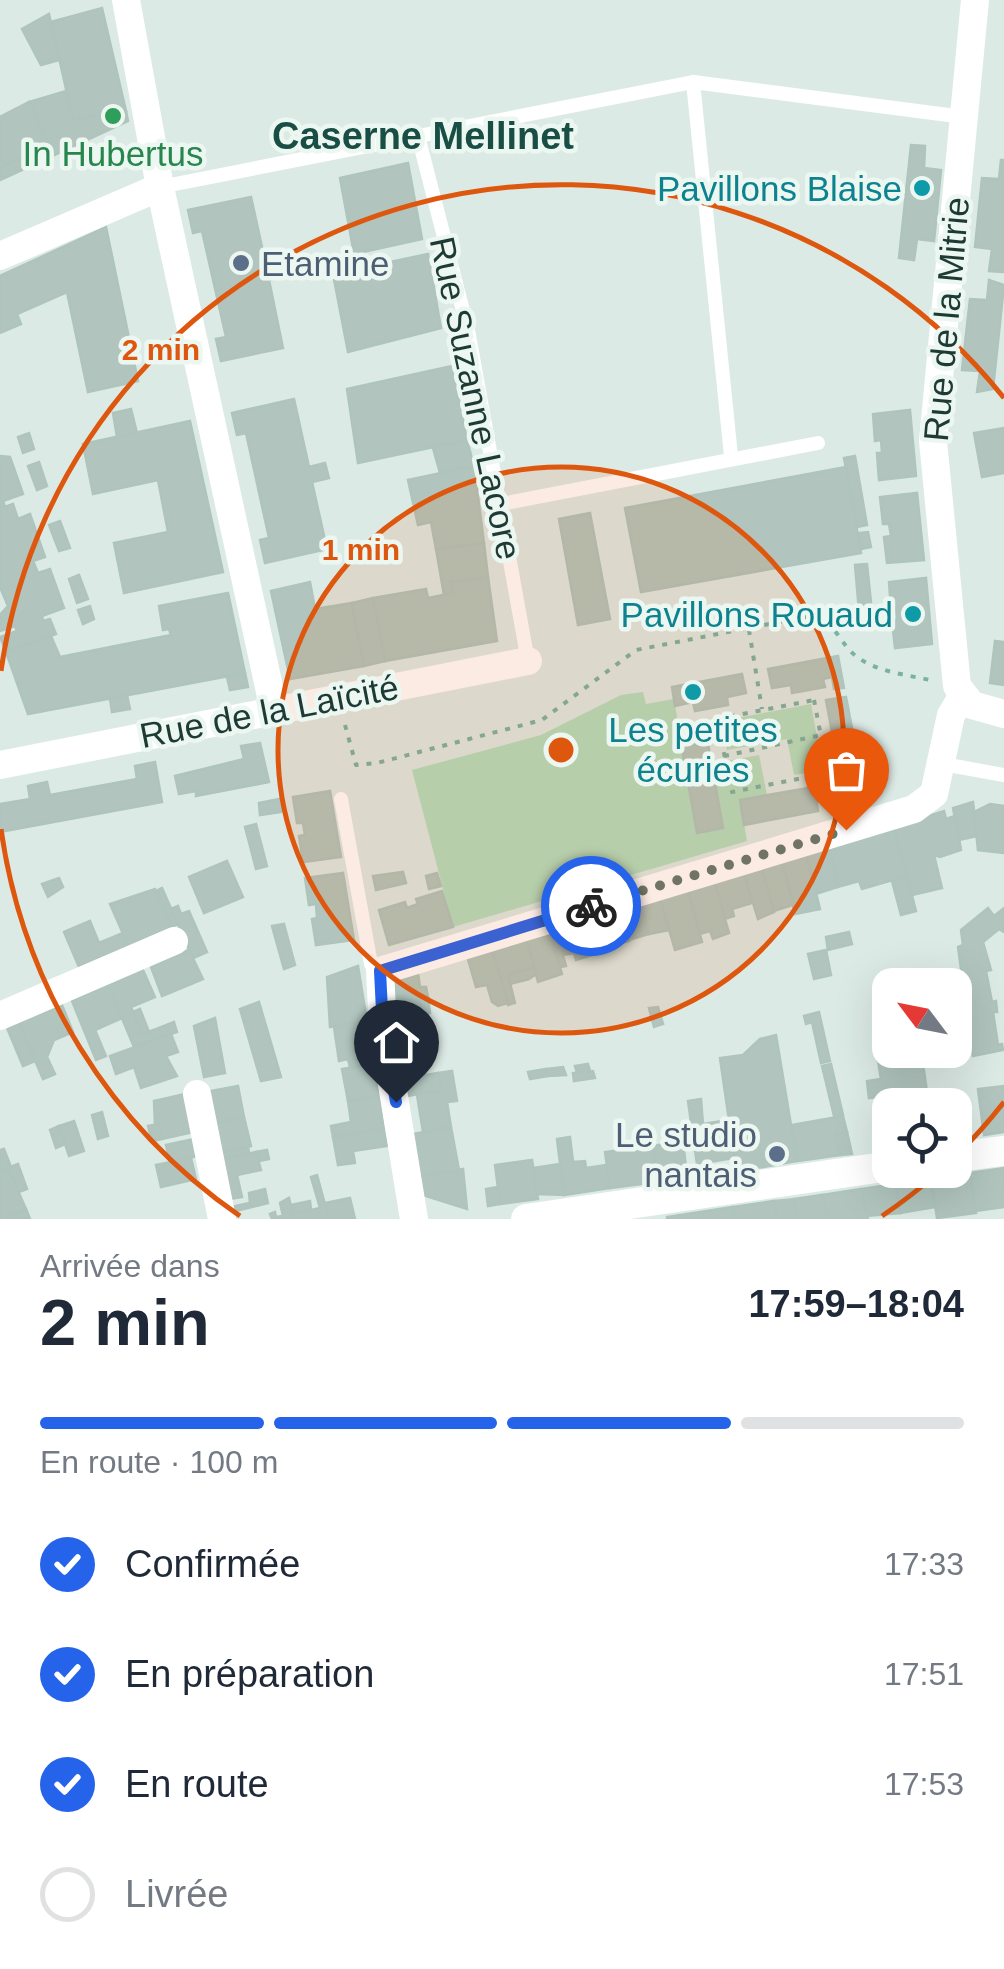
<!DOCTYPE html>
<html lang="fr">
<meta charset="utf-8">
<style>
body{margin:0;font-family:Helvetica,sans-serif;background:#f6f6f7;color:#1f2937;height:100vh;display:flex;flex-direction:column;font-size:38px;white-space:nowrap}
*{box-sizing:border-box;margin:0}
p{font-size:32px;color:#747a83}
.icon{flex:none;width:55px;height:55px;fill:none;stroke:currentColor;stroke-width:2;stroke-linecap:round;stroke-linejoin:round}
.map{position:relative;height:1219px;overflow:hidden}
.details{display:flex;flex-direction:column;background:#fff;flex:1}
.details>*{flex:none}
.needle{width:65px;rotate:302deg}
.buttons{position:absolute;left:872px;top:968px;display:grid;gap:20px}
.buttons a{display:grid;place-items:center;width:100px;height:100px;border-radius:20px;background:#fff;box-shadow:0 10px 40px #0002;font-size:50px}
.pin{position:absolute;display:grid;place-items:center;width:85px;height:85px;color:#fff;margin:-102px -42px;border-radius:50% 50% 50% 0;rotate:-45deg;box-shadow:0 0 10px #0007}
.pin .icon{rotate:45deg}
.courier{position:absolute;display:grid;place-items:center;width:100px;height:100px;margin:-50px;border:8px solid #2563eb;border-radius:50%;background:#fff;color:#222;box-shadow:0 2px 12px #0007}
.head em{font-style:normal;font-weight:600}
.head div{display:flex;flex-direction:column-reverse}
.head{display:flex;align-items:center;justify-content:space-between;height:170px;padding:0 40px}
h1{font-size:65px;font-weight:600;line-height:75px}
.bar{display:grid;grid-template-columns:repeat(4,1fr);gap:15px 10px;align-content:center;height:120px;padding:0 40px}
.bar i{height:12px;border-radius:8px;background:#e0e1e3}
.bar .active{background:#2563eb}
.bar p{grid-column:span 4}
ol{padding:0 40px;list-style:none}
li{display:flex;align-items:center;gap:30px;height:110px}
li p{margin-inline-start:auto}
li .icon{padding:10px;border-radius:50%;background:#2563eb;color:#fff;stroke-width:4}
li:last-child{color:#747a83}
li i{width:55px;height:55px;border:5px solid #e0e1e3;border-radius:50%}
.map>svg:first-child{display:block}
.green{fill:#b2dec1}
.building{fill:#b1c5be;stroke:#aec4bc;stroke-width:2.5}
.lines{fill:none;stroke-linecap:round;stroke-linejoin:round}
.path{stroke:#79b1a3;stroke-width:4;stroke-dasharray:5 8;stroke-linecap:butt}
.lane{stroke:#fff;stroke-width:14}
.street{stroke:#fff;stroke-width:28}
.secondary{stroke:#fff;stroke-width:30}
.done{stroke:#607872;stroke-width:10;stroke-dasharray:0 18}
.route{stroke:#2563eb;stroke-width:12}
.ring{fill:none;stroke:#de570e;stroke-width:5}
.leisure-dot{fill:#2e9e5b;stroke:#edf7f2;stroke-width:4}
.culture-dot{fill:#0f9aa8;stroke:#edf7f2;stroke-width:4}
.service-dot{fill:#5c6f8a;stroke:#edf7f2;stroke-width:4}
.labels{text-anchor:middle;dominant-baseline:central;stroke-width:9;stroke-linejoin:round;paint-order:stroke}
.leisure-label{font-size:35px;fill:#27864d;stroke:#edf7f2}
.culture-label{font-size:35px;fill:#0d838f;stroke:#edf7f2;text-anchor:end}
.service-label{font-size:35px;fill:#4e5e75;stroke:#edf7f2;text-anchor:start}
.street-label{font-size:35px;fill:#1d3a34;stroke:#edf7f2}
.neighbourhood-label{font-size:38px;font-weight:bold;fill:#184e44;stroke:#edf7f2}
.centre{fill:#de570e;stroke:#edf7f2;stroke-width:5}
.ring-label{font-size:30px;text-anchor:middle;font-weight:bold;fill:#de570e;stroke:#edf7f2;stroke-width:9;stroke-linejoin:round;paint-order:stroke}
</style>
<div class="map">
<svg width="1004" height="1219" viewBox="0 0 1004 1219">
<rect width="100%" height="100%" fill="#dceae5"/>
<g class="green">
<path d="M643,692L646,704L674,699L697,833L723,828L712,764L759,755L767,795L740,800L747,841L453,927L412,770L541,735L621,695Z"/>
<path d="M811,704L823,770L794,775L787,739L727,750L721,721Z"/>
</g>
<g class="building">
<path d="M102,8L126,111L73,120L51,22Z"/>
<path d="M49,14L59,60L41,65L22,29Z"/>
<path d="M66,91L73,120L126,111L128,121L0,180V167L49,146L29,102Z"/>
<path d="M29,102L49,146L0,167V117Z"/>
<path d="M911,145L925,146L924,168L941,170L934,241L917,239L914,260L899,258Z"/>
<path d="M1001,160H1004V272L989,271L992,249L975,247L982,178L999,179Z"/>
<path d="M408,163L422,239L354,254L340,178Z"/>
<path d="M251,197L266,265L282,261L285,276L269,280L283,348L221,361L216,339L226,337L202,231L193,233L188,210Z"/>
<path d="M106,227L138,381L88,392L67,292L17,314L21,324L0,333V276Z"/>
<path d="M428,254L441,328L348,352L333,274Z"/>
<path d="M989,280L1004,285L993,389L977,392L980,371L962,370L970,299L987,300Z"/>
<path d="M452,366L467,440L358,463L347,389Z"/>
<path d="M294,399L309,467L325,463L329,478L312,482L327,549L265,563L260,540L269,538L246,433L237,435L232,413Z"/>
<path d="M131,409L137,433L117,437L113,413Z"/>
<path d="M910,410L916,476L879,480L877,453H882L881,440L875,441L873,414Z"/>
<path d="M190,421L223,572L124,593L114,543L168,532L158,480L93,494L83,444Z"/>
<path d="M1004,428V473L982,477L974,433Z"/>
<path d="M29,433L34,449L23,453L18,437Z"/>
<path d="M467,440L474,466L440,473L433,448Z"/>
<path d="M0,456L10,457L23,494L3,501L5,507L13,504L18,519L30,514L45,557L33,561L38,573L50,569L64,608L42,616L43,621L50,619L56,634L6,652L0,637L17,631L15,626L0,631V615L8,606L0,587Z"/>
<path d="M855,456L867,525L857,527L844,458Z"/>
<path d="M39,462L47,486L37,490L28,466Z"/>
<path d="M474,466L484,543L436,549L431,522L418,525L408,480Z"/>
<path d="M846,467L861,553L641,592L625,508Z"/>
<path d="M917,493L924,560L887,563L884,537L891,536L889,524H883L880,497Z"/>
<path d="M590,513L610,619L578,625L559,519Z"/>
<path d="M60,521L70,548L59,551L49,525Z"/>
<path d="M868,532L871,547L861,549L858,533Z"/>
<path d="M484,543L488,577L451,582L453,593L444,595L436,549Z"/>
<path d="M867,564L873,622L860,623L855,565Z"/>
<path d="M79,575L88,599L77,603L69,579Z"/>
<path d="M488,577L497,641L385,661L373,598L426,589L428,598L453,593L451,582Z"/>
<path d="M926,578L932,644L895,648L892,620H897L896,608L891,609L889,582Z"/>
<path d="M310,582L315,609L352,603L364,666L290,679L271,591Z"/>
<path d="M228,593L245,673L28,714L6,652L51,636L60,657L171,635L169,629L163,630L159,606Z"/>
<path d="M373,598L385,661L364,666L352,603Z"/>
<path d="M90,606L94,619L83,624L78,610Z"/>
<path d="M995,641L1004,642V685L990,683Z"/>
<path d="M838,656L844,688L834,689L832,677L823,679L825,687L792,693L791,685L772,688L768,669Z"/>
<path d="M245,673L248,687L230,690L227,677Z"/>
<path d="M742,674L746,693L727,697L728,705L695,711L693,702L675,706L672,687Z"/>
<path d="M127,695L130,709L112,712L110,699Z"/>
<path d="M846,697L867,806L847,813L826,700Z"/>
<path d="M706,732L723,828L697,833L680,737Z"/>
<path d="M260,743L269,782L196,796V791L179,794L175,776L244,759L241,746Z"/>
<path d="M155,762L162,802L0,832V804L30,799L28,786L47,782L50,795L137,779L135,766Z"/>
<path d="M814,787L818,811L744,825L740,800Z"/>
<path d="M330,791L341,857L303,862L299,836L305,835L303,823H297L293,797Z"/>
<path d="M279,799L281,812L260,815L259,803Z"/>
<path d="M973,802L977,836L959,840L953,808Z"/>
<path d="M990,804L1004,806V853L978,850L974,812Z"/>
<path d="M944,811L946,819L955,816L961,850L940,857L934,855L942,888L912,895L893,827Z"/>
<path d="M256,824L267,866L256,869L245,827Z"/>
<path d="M893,827L907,876L862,889L859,881L838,887L829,846Z"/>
<path d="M829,846L838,887L816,894L806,852Z"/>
<path d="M806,852L820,909L795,914L782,859Z"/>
<path d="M782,859L793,905L774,911L762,870Z"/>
<path d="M227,861L243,897L204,913L189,877Z"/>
<path d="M761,866L774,912L758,919L743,870Z"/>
<path d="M743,870L752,903L732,909L734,916L725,919L714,880Z"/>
<path d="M403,872L406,883L376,890L373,876Z"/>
<path d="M343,873L354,940L316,945L312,919L317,918L316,904L309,905L305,878Z"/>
<path d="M437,873L441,886L429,889L426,876Z"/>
<path d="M907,876L916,911L901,915L892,881Z"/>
<path d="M59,878L63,887L48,897L42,884Z"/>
<path d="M714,880L729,933L713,939L710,931L700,934L687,888Z"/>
<path d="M162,888L178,924L171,927L156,891Z"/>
<path d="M687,888L702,942L675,950L659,895Z"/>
<path d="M155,889L171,927L128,945L110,904Z"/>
<path d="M442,891L453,927L389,945L379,910L405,902L407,908L418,904L416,899Z"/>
<path d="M659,895L669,930L649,934L640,903Z"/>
<path d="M640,902L649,934L629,940L620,907Z"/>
<path d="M178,906L181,914L189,911L207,952L193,958L171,909Z"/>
<path d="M620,907L629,941L602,949L593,915Z"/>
<path d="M988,908L994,916L1004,908V932L999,929L983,942L991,970L986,971L992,1002L996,1001L997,1012H993L998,1045L1002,1044L1003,1050L973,1056L958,947L963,945L961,930Z"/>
<path d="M593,915L603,952L576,960L565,923Z"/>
<path d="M90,921L99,943L123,933L128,945L79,967L64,932Z"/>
<path d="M565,923L574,953L563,955L566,966L560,967L548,928Z"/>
<path d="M284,924L295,965L284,969L272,926Z"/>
<path d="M548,928L562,974L538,982L525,935Z"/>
<path d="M849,932L852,944L828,950L826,937Z"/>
<path d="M525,935L534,967L508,975L515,1003L508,1005L491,945Z"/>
<path d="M491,945L508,1003L498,1006L492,1002L487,985L476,987L466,952Z"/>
<path d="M189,950L203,979L162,996L151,967Z"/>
<path d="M826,950L831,975L814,979L808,954Z"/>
<path d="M358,966L367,1021L330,1027L327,977Z"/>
<path d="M417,967L420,987H426L428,997L392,1004L390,991L402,972Z"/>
<path d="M534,967L536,974L529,979L510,984L508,975Z"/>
<path d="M143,970L155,997L131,1007L142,1034L159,1028L163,1037L134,1047L108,985Z"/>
<path d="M108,985L122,1018L95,1030L106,1056L96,1060L72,1001Z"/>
<path d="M428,997L430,1013L422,1015L419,999Z"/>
<path d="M419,999L424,1028L396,1031L395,1004Z"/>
<path d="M259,1002L281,1077L261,1081L240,1009Z"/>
<path d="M62,1005L73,1032L54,1040L47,1057L55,1074L43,1079L19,1023Z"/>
<path d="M658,1007L663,1024L654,1027L649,1008Z"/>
<path d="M140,1009L149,1032L142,1034L133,1012Z"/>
<path d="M819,1012L830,1061L821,1063L812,1022L806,1024L804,1016Z"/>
<path d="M215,1018L225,1073L204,1077L194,1026Z"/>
<path d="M367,1021L373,1064L350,1067L348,1059L339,1061L334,1027Z"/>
<path d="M174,1022L177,1032L163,1037L159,1028Z"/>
<path d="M19,1023L35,1061L23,1066L7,1028Z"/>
<path d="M426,1027L428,1040L435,1039L436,1047L400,1053L396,1031Z"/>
<path d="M171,1034L178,1052L166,1056L177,1076L141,1088L134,1067L116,1074L110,1056Z"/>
<path d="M776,1035L797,1161L763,1167L757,1130L731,1134L720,1058L743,1055L760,1039Z"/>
<path d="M921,1050L928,1099L911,1101L910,1093L899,1094L900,1103L884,1105L883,1096L869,1098L867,1081L881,1079L877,1055Z"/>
<path d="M412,1059L417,1062L419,1076L438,1073L442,1090L407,1096L402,1064Z"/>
<path d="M373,1064L379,1096L348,1101L342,1069Z"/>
<path d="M588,1064L590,1071L577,1073L575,1066Z"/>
<path d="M831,1064L843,1115L834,1116L822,1066Z"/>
<path d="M563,1067L566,1075L548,1076L546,1069Z"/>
<path d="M546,1069L548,1076L530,1079L528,1072Z"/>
<path d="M452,1071L457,1101L447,1102L451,1127L423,1132L417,1095L442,1090L438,1073Z"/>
<path d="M593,1071L595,1078L574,1081L573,1073Z"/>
<path d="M238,1086L244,1117L213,1124L206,1092Z"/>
<path d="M1004,1086V1132L984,1135L978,1089Z"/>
<path d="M910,1093L911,1101L900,1103L899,1094Z"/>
<path d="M185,1094L193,1132L162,1139L159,1124H155L154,1101Z"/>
<path d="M379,1096L384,1129L333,1137L331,1126L351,1122L348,1101Z"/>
<path d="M701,1099L703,1124L729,1120L734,1158L697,1164L688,1101Z"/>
<path d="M102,1112L108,1136L98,1139L92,1115Z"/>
<path d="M843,1116L847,1132L836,1133L841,1155L797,1161L792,1125Z"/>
<path d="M244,1117L251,1146L219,1153L213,1124Z"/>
<path d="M74,1121L84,1151L69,1156L59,1126Z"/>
<path d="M159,1124L162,1139L152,1141L148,1126Z"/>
<path d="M59,1126L65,1144L56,1148L50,1130Z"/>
<path d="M451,1127L459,1170L420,1177L413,1134Z"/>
<path d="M384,1129L387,1146L353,1151L355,1163L338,1165L333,1137Z"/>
<path d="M757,1130L763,1167L736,1170L731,1134Z"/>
<path d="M847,1132L852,1154L841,1155L836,1133Z"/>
<path d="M570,1137L573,1162L585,1161L586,1168L607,1165L610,1188L564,1195L557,1139Z"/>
<path d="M194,1139L198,1156L170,1162L166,1145Z"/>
<path d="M683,1141L687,1177L657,1182L652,1146Z"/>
<path d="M652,1146L657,1182L610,1188L605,1152Z"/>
<path d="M248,1147L249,1153L220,1159L219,1153Z"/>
<path d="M4,1149L11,1167L0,1171V1150Z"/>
<path d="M267,1150L269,1159L259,1161L256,1152Z"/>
<path d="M256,1152L261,1170L237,1175L242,1197L229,1199L220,1159Z"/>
<path d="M191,1158L196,1179L161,1187L156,1165Z"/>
<path d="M532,1160L538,1199L500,1204L495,1165Z"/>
<path d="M18,1164L27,1189L19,1192L8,1168Z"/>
<path d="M560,1164L564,1195L537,1194L533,1168Z"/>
<path d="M8,1168L26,1209L0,1219V1171Z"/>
<path d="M1004,1168V1207L975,1211L970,1173Z"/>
<path d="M463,1169L467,1209L423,1195L420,1177Z"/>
<path d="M970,1173L976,1213L937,1218L931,1179Z"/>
<path d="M317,1175L329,1219H294L293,1214L320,1208L311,1177Z"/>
<path d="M931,1179L935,1207L900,1213L896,1184Z"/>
<path d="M896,1184L900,1213L867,1216L861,1189Z"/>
<path d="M498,1187L500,1204L488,1206L486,1189Z"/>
<path d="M265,1189L267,1199L250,1203L249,1193Z"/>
<path d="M861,1189L868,1219H828L822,1195Z"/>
<path d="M822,1195L828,1219H797L794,1199Z"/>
<path d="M289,1198L294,1219H272L270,1214L275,1212L276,1217L283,1216L280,1203Z"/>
<path d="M350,1198L355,1219H329L325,1203Z"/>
<path d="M267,1199L268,1203L232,1212L231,1207Z"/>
<path d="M794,1199L797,1219H777L774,1201Z"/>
<path d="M310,1201L311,1210L293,1214L291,1205Z"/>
<path d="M774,1201L777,1219H735L733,1207Z"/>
<path d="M733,1207L735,1219H667V1217Z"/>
<path d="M26,1209L30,1219H5Z"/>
</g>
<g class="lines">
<g class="path">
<path d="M749,630L762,709"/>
<path d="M814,700L828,773L732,792L717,719Z"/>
<path d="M345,725L356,765L377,763L542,720L636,650L815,615C838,625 840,646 860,659C880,672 907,675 930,680"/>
<path d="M724,756L821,735"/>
</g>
<g class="lane">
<path d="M693,82L731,456"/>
<path d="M418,136L468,330L528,661"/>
<path d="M160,187L693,82L964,117"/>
<path d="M501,504L818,443"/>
<path d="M943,764L1004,775"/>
<path d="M341,799L371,964L380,971"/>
</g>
<g class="street">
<path d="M126,0L160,187L274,710"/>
<path d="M975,0L933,441L957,686L972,705L1004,714"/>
<path d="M0,256L160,187"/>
<path d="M0,765L528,661"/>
<path d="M0,1016L174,941"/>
<path d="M197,1094L222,1219"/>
<path d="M414,1219L383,1029L380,971L914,809L934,794L951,715L962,697"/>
</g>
<g class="secondary">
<path d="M955,1157L1004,1151"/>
<path d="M526,1219L890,1166"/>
</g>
</g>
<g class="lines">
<path class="done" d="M591,906L846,830"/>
<path class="route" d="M396,1102L383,1030L380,971L591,906"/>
</g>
<circle cx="561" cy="750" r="283" fill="#de570e" fill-opacity=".12"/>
<g class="ring">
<circle cx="561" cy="750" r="283"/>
<path d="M1004 1102A566 566 0 0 1 958 1154M940 1171A566 566 0 0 1 882 1216M240 1216A566 566 0 0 1 1 829M1 671A566 566 0 0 1 1004 398"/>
</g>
<circle class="leisure-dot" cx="113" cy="116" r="10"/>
<g class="culture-dot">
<circle cx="922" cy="188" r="10"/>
<circle cx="913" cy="614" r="10"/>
<circle cx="693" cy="692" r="10"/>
</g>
<g class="service-dot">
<circle cx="241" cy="263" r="10"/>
<circle cx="777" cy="1154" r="10"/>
</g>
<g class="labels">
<g class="leisure-label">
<text x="113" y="153">In Hubertus</text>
</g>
<g class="culture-label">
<text x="902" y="188">Pavillons Blaise</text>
<text x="893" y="614">Pavillons Rouaud</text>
<text x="693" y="729" text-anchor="middle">Les petites<tspan x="693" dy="40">écuries</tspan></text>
</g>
<g class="service-label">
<text x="261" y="263">Etamine</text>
<text x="757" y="1134" text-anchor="end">Le studio<tspan x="757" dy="40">nantais</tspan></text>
</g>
<g class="street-label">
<text transform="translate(946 319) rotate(-85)">Rue de la Mitrie</text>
<text transform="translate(476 398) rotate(78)">Rue Suzanne Lacore</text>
<text transform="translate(269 711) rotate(-11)">Rue de la Laïcité</text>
</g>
<g class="neighbourhood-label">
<text x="423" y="136">Caserne Mellinet</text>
</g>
</g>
<circle cx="561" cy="750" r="15" class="centre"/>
<g class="ring-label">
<text x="161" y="360">2 min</text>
<text x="361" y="560">1 min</text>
</g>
</svg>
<div class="buttons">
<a><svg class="needle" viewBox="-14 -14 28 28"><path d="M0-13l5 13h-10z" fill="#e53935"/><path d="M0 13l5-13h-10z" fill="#747a83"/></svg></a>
<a><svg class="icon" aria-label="locate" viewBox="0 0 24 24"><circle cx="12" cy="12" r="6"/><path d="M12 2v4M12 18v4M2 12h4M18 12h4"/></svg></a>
</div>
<div class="pin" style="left:846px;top:830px;background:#ea580c"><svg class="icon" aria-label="bag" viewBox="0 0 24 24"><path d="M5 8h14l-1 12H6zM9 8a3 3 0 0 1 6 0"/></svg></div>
<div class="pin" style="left:396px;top:1102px;background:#1f2937"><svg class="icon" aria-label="home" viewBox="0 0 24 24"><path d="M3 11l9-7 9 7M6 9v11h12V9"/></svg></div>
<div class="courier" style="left:591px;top:906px"><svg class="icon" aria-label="bike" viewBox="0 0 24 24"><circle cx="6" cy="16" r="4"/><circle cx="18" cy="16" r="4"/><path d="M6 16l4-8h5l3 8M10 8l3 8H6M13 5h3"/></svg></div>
</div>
<section class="details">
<div class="head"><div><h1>2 min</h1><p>Arrivée dans</p></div><em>17:59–18:04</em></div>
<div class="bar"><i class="active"></i><i class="active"></i><i class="active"></i><i></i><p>En route · 100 m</p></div>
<ol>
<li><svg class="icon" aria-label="check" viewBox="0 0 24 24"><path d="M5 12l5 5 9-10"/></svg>Confirmée<p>17:33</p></li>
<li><svg class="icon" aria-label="check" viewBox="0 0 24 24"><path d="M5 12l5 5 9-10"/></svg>En préparation<p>17:51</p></li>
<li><svg class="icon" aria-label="check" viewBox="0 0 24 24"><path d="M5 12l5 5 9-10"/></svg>En route<p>17:53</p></li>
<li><i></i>Livrée</li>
</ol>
</section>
